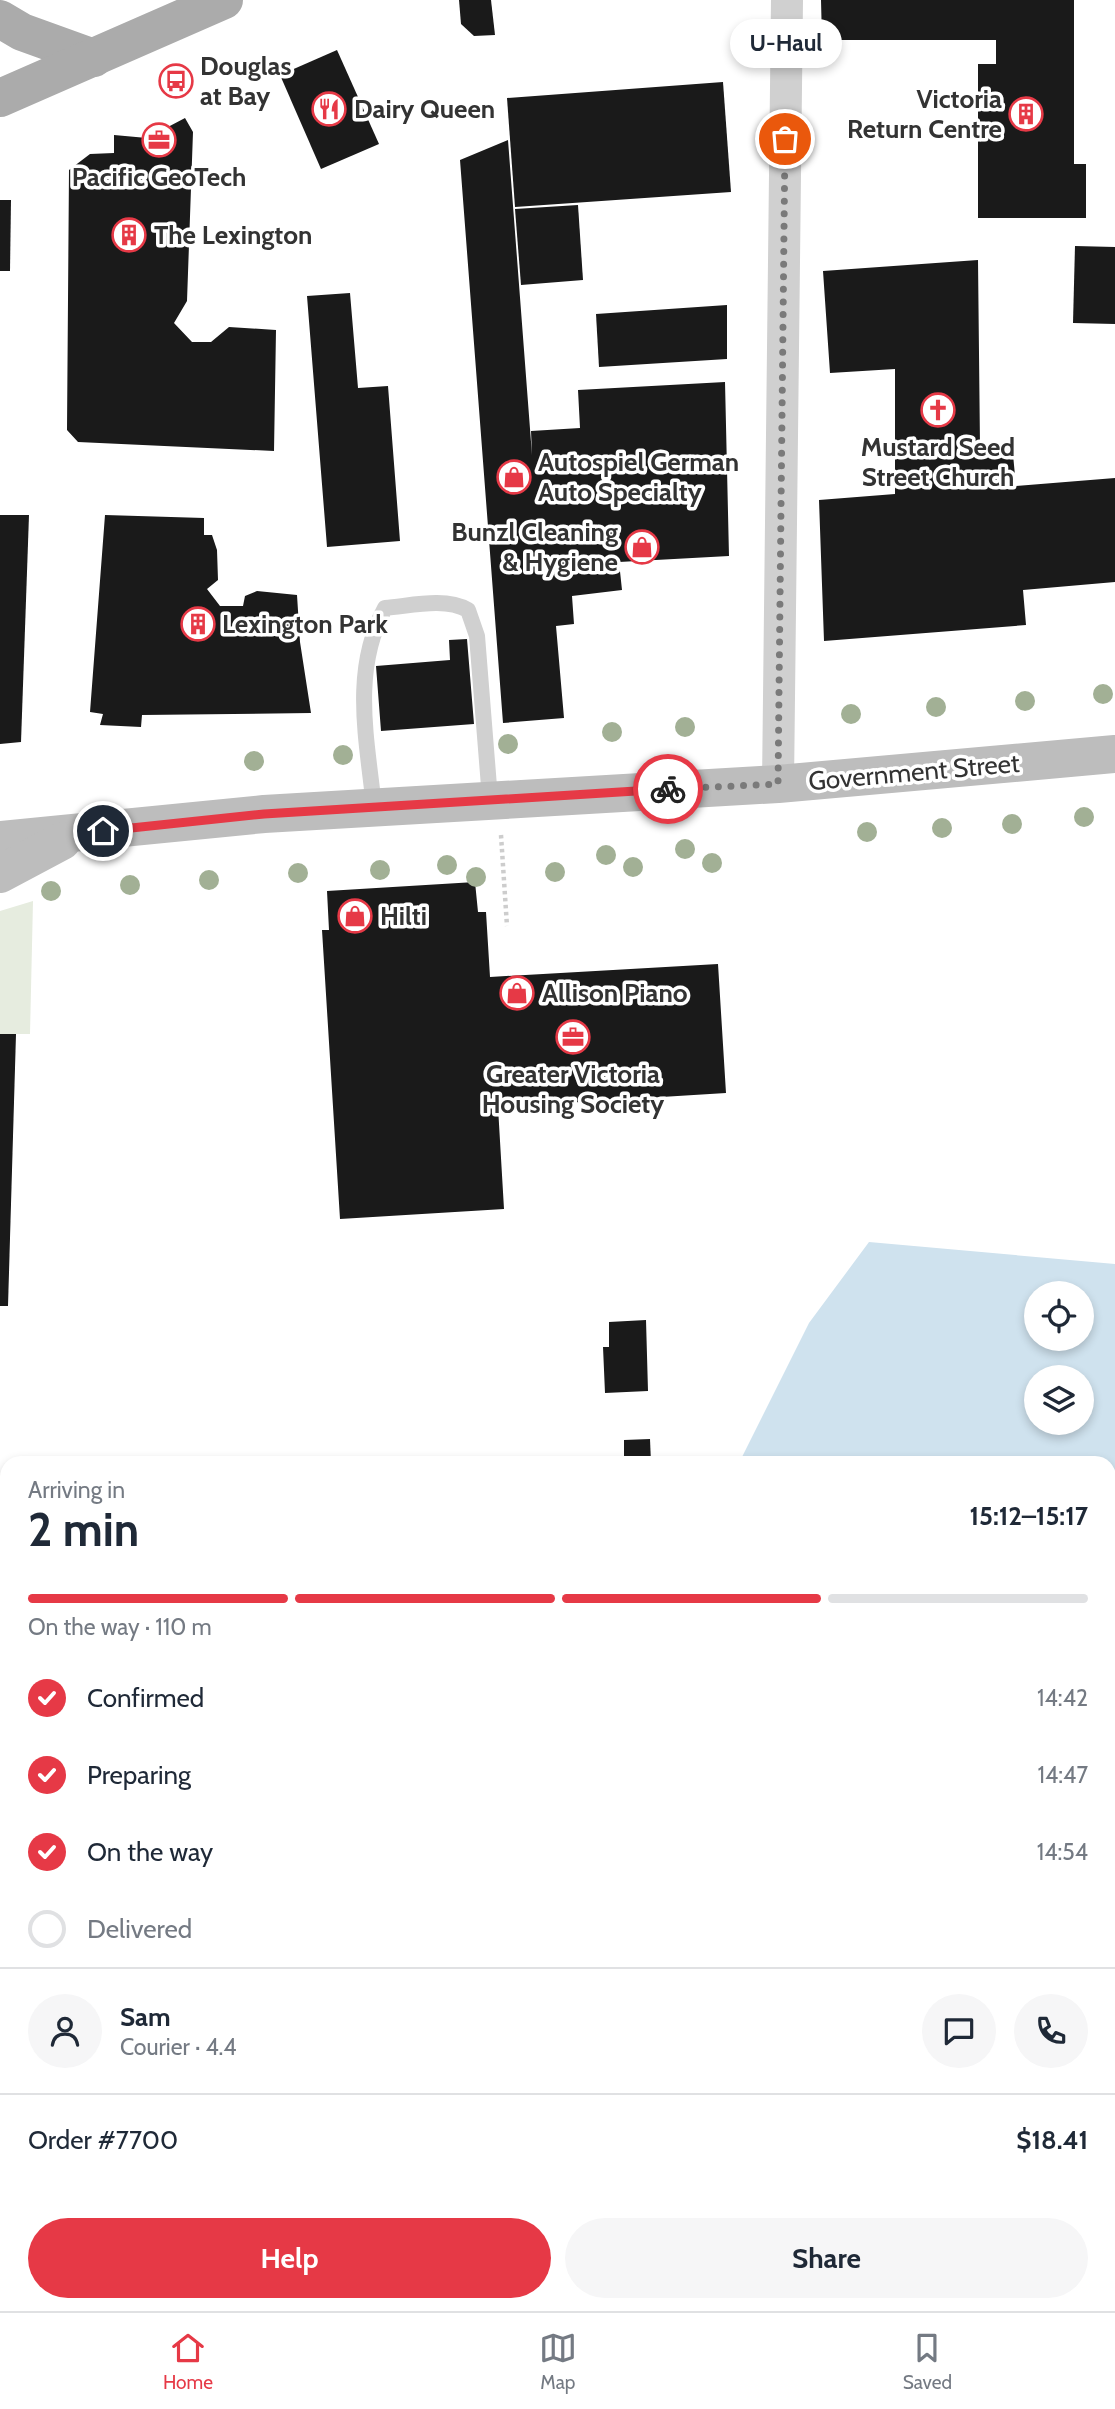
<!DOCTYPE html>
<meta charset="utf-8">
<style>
body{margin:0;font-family:Cabin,sans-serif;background:#f6f6f7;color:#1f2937;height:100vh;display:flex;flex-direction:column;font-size:26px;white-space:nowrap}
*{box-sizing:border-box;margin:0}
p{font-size:23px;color:#747a83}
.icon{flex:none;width:38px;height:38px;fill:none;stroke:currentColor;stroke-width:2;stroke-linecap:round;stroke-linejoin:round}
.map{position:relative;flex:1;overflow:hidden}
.panel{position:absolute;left:0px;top:1456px;width:1116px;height:856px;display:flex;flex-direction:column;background:#fff;border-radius:21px 21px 0 0;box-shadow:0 4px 10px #0003}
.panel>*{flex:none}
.controls{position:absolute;left:1024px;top:1281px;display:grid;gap:14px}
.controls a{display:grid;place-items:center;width:70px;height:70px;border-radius:50%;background:#fff;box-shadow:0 4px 10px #0003;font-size:35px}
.pin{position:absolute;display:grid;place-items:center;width:60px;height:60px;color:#fff;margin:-30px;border:4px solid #fff;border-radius:50%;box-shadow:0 2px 7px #0007}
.courier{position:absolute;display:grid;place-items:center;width:70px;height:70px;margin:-35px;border:5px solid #e63946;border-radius:50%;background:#fff;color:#222;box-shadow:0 2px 9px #0007}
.bubble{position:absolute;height:49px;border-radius:24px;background:#fff;box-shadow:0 4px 10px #0003;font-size:23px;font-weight:700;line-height:49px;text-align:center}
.summary em{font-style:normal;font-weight:700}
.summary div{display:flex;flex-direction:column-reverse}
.summary{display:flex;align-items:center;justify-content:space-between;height:119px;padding:0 28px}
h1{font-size:46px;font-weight:700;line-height:52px}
.bar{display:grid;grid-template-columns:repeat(4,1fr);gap:10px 7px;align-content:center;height:84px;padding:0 28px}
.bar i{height:9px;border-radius:5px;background:#e0e1e3}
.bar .active{background:#e63946}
.bar p{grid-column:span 4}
.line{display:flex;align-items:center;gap:18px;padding:0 28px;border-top:2px solid #e0e1e3}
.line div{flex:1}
.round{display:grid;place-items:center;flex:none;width:74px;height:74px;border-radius:37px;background:#f6f6f7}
ol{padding:0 28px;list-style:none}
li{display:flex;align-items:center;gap:21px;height:77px}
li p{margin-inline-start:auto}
li .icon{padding:7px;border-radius:50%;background:#e63946;color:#fff;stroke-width:4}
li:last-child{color:#747a83}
li i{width:38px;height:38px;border:4px solid #e0e1e3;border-radius:50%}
.button{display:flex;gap:14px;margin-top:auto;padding:14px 28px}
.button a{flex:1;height:80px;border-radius:42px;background:#e63946;color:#fff;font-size:28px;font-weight:700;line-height:80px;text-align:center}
.button a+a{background:#f6f6f7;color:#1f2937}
.tab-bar{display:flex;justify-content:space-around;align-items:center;height:98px;border-top:2px solid #e0e1e3;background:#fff;font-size:19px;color:#747a83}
.tab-bar a{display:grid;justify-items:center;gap:4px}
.tab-bar .active{color:#e63946}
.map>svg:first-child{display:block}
.green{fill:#e6ecdf}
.water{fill:#cfe2ee;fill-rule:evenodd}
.building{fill:#1a1a1a}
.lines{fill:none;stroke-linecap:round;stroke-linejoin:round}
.path{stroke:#cdcdcd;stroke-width:4.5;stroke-dasharray:3.5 3.5;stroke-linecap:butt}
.service{stroke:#d0d0d0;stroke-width:16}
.minor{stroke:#d0d0d0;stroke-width:32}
.secondary{stroke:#bdbdbd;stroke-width:38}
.primary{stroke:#ababab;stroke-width:38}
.tree{fill:#a2b095}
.done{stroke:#7a7a7a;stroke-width:7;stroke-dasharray:0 12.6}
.route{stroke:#e63946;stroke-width:9}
.labels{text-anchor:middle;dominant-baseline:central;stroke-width:7;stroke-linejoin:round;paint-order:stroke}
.poi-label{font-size:26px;font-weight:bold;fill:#333;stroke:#fff;text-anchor:start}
.street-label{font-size:26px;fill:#333;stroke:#fff}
</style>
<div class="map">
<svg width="1115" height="2311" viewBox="0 0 1115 2311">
<rect width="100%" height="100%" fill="#fff"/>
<path class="green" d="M33,901L30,1034H0V911Z"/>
<g class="water">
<path d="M869,1242L1115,1264V1623L1110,1629V1463H739L809,1323ZM1036,1293H1082V1339H1036ZM1036,1377H1082V1423H1036Z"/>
<path d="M63,2305H647L642,2311H63Z"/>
</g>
<g class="building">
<path d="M459,0H491L495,35L474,36L461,24Z"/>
<path d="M821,0H1074V164H1086V218H978V64H996V40H822Z"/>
<path d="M337,50L379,144L321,169L280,75Z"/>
<path d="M723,82L731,192L515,207L507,98Z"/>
<path d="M185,118L193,132L187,301L174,323L192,342H211L229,327L276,330L274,451L78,442L67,430L69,170L90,154L114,153V135L147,138Z"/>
<path d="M508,140L532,455L531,431L580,428L578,390L725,382L729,556L619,562L622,590L572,596L574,624L556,626L564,718L503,723L460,160Z"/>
<path d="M0,200H11L10,271H0Z"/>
<path d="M578,205L583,280L521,285L515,209Z"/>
<path d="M1075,246L1115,247V324L1073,323Z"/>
<path d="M978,260L980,447L1012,444L1016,486L1115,478V582L1023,590L1026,625L824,641L819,500L895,494V369L830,373L823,271Z"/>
<path d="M350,293L358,388L388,386L400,541L327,547L307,296Z"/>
<path d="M727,305V359L599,367L596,314Z"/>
<path d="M0,515H29L21,742L0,744Z"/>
<path d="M105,515L204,518V535H212L217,550L218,580L207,589L220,606H243L245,596L257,591L297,595L300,642L311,713L142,715L141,727L100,725L103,714L90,712Z"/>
<path d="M467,639L474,724L381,731L376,666L450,660L449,640Z"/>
<path d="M475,882L478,912H486L490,977L718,964L726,1093L498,1107L504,1209L340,1219L322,930H329L327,891Z"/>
<path d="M0,1034H16L8,1306H0Z"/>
<path d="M646,1320L648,1391L605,1393L603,1347H609V1322Z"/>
<path d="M650,1439L651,1463H624V1440Z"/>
<rect x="0" y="1551" width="7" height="189"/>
<path d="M0,1919H7V2093L0,2097Z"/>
</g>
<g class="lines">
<path class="path" d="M501,835L507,926"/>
<g class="service">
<path d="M374,807C367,739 351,671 385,608C411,606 444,597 468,610L477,636L490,799"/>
<path d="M0,1804H7"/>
</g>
<path class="minor" d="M778,784L787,0"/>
<g class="secondary">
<path d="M0,840L264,814L778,784L1115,754"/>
<path d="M0,874L62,841"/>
</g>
<g class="primary">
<path d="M0,19L22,32L94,58"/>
<path d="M0,98L224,0"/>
</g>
</g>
<g class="tree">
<circle cx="1103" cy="694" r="10"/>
<circle cx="1025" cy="701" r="10"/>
<circle cx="936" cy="707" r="10"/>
<circle cx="851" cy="714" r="10"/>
<circle cx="685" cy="727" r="10"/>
<circle cx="612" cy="732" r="10"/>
<circle cx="508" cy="744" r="10"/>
<circle cx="343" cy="755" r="10"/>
<circle cx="254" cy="761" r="10"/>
<circle cx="1084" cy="817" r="10"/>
<circle cx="1012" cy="824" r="10"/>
<circle cx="942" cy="828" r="10"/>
<circle cx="867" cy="832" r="10"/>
<circle cx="685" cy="849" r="10"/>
<circle cx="606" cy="855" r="10"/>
<circle cx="712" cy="863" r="10"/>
<circle cx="447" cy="865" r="10"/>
<circle cx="633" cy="867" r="10"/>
<circle cx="380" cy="870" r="10"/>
<circle cx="555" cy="872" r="10"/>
<circle cx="298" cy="873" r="10"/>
<circle cx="476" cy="877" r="10"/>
<circle cx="209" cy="880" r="10"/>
<circle cx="130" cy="885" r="10"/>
<circle cx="51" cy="891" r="10"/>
</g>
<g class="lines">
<path class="done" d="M668,789L778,784L785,139"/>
<path class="route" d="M103,831L264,814L668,789"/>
</g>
<defs>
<symbol id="bus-ring" viewBox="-11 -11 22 22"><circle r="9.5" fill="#fff" stroke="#e63946" stroke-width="1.5"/><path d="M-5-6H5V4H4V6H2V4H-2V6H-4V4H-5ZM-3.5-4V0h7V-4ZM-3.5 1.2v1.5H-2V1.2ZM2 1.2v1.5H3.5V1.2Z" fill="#e63946"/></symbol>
<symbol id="restaurant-ring" viewBox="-11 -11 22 22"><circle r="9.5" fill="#fff" stroke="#e63946" stroke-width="1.5"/><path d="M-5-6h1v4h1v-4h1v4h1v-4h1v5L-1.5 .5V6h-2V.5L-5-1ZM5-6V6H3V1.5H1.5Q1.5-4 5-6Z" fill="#e63946"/></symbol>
<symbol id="building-ring" viewBox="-11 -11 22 22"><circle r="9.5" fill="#fff" stroke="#e63946" stroke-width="1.5"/><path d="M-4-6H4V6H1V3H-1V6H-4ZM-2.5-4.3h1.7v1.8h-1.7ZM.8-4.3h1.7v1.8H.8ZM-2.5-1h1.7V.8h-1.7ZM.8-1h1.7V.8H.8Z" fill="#e63946"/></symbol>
<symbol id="office-ring" viewBox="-11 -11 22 22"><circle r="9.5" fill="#fff" stroke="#e63946" stroke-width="1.5"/><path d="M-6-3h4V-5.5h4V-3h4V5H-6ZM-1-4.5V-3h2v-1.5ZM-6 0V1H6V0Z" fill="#e63946"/></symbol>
<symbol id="church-ring" viewBox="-11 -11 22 22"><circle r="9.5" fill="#fff" stroke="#e63946" stroke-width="1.5"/><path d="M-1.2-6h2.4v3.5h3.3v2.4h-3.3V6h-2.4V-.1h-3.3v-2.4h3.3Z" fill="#e63946"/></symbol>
<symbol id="shop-ring" viewBox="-11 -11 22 22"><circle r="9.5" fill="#fff" stroke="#e63946" stroke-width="1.5"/><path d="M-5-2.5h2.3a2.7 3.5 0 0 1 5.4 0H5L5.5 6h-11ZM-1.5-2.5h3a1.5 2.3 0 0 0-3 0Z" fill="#e63946"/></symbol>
</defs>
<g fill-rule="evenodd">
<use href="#bus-ring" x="157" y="62" width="38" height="38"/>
<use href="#restaurant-ring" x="310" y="90" width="38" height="38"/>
<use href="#building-ring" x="1007" y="95" width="38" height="38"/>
<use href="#office-ring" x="140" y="121" width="38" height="38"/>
<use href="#building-ring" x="110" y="216" width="38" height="38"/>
<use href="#church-ring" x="919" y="391" width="38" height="38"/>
<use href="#shop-ring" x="495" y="458" width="38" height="38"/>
<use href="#shop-ring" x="623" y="528" width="38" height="38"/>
<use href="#building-ring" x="179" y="605" width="38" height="38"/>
<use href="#shop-ring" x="336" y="897" width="38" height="38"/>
<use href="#shop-ring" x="498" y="974" width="38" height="38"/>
<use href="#office-ring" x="554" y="1018" width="38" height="38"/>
</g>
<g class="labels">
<g class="poi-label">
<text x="200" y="66">Douglas<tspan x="200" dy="30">at Bay</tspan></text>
<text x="1002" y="99" text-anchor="end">Victoria<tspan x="1002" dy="30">Return Centre</tspan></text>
<text x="354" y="109">Dairy Queen</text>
<text x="159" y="177" text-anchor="middle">Pacific GeoTech</text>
<text x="154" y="235">The Lexington</text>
<text x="938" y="447" text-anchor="middle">Mustard Seed<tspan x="938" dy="30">Street Church</tspan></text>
<text x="538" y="462">Autospiel German<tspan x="538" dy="30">Auto Specialty</tspan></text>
<text x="618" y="532" text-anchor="end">Bunzl Cleaning<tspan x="618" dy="30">&amp; Hygiene</tspan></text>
<text x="222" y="624">Lexington Park</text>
<text x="380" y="916">Hilti</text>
<text x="542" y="993">Allison Piano</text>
<text x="573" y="1074" text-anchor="middle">Greater Victoria<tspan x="573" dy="30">Housing Society</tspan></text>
</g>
<g class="street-label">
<text transform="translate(914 772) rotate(-5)">Government Street</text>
</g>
</g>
</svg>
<div class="controls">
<a><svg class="icon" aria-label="locate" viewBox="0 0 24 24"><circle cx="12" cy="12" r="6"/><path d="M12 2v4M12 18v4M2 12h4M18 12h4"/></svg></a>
<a><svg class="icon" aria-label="layers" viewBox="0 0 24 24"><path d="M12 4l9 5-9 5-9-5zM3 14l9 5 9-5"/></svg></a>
</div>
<div class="pin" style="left:785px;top:139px;background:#ea580c"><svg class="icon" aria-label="bag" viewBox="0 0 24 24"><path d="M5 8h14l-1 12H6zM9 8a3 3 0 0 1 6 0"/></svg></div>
<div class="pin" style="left:103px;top:831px;background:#1f2937"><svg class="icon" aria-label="home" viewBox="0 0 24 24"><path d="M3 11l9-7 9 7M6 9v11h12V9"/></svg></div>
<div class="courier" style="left:668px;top:789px"><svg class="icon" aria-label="bike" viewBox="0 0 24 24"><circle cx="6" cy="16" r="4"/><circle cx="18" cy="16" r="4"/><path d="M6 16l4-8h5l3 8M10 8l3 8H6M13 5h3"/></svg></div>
<div class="bubble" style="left:730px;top:19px;width:112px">U-Haul</div>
<section class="panel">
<div class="summary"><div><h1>2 min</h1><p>Arriving in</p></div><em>15:12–15:17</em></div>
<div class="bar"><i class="active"></i><i class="active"></i><i class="active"></i><i></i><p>On the way · 110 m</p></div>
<ol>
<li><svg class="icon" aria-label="check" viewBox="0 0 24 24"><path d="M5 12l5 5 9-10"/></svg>Confirmed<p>14:42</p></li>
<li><svg class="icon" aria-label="check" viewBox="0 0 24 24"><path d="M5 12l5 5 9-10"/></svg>Preparing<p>14:47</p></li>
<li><svg class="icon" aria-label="check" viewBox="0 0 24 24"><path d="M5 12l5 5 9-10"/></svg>On the way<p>14:54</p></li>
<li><i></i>Delivered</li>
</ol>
<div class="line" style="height:126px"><a class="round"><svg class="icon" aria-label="person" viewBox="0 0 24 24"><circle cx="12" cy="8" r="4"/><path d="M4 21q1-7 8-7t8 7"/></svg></a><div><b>Sam</b><p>Courier · 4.4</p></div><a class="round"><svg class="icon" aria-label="chat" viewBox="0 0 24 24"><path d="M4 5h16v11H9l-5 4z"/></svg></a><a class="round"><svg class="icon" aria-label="phone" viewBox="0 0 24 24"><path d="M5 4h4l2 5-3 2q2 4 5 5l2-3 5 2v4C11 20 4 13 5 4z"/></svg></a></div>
<div class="line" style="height:91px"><div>Order #7700</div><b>$18.41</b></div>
<div class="button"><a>Help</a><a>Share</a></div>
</section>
</div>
<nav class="tab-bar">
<a class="active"><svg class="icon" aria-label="home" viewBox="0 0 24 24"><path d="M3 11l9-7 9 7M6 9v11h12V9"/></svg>Home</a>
<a><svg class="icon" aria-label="map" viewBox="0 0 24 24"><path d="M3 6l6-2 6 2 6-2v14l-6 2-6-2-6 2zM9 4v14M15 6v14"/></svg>Map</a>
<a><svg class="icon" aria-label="saved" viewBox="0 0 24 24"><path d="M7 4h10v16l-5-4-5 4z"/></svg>Saved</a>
</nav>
